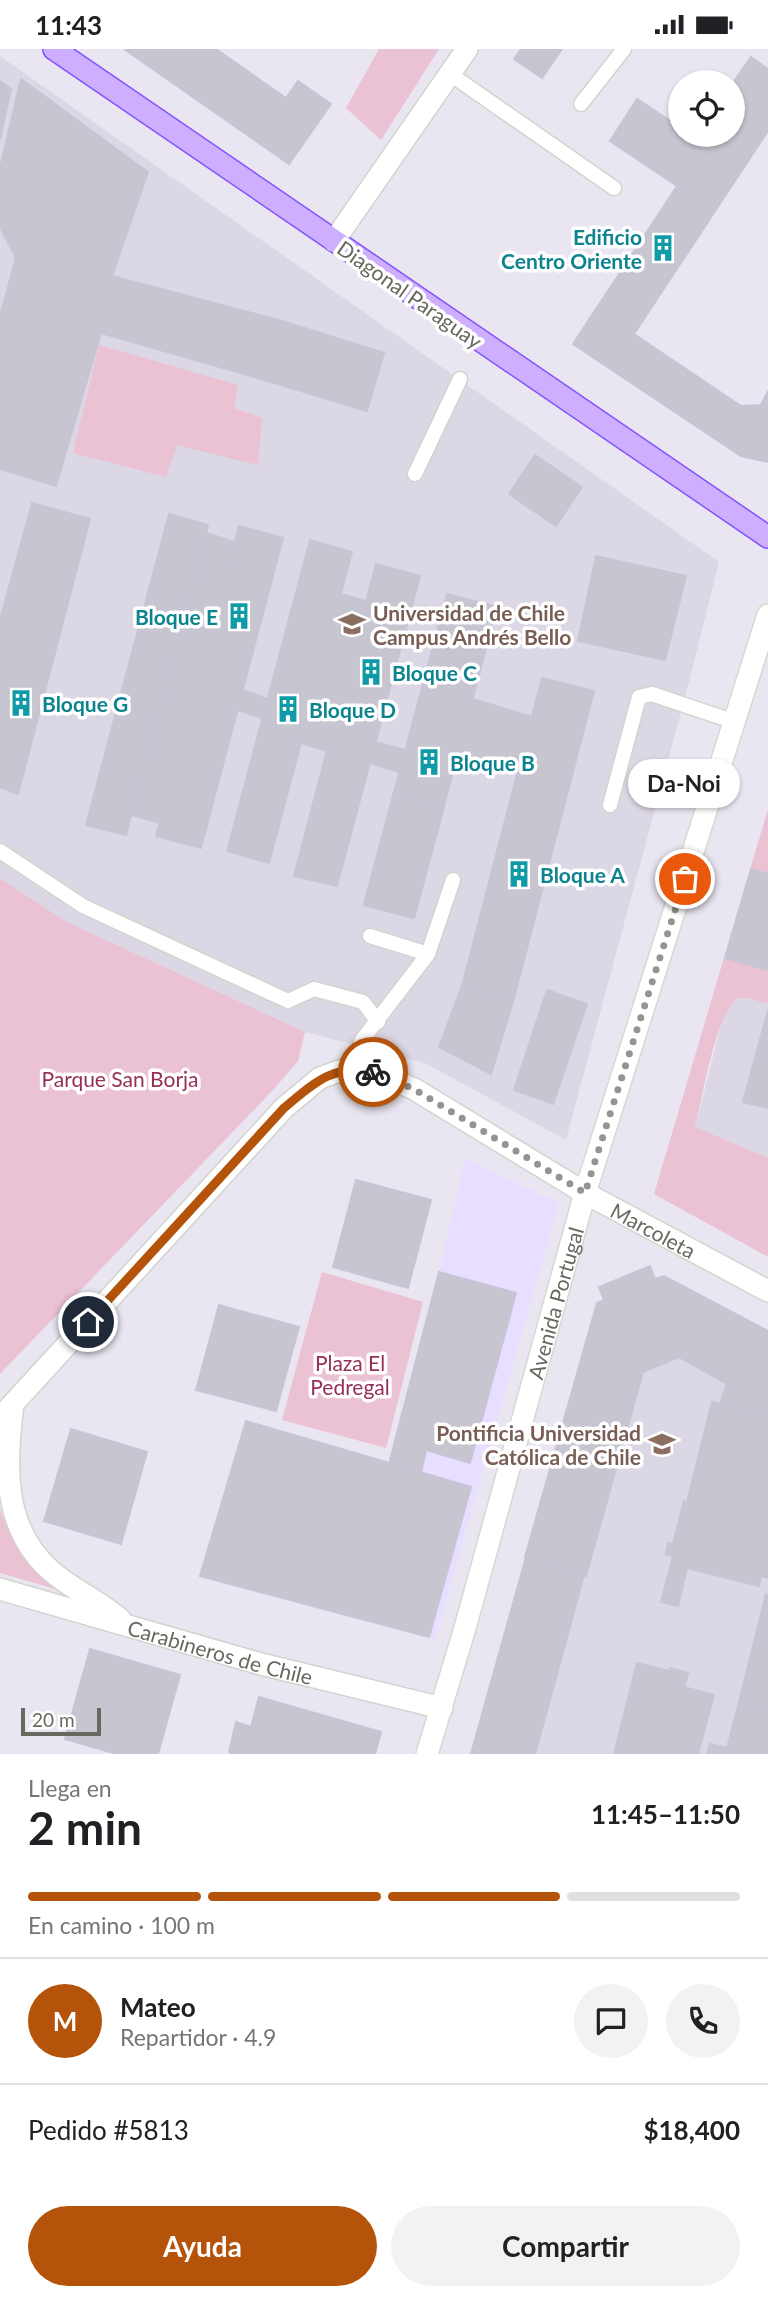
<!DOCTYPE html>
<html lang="es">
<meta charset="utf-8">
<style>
body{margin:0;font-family:Lato,sans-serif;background:#f2f2f2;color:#202124;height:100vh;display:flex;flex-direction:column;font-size:26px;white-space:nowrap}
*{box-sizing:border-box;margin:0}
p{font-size:23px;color:#757577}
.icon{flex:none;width:38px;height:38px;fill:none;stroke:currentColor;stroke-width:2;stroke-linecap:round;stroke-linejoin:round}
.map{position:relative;height:1705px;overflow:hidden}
.panel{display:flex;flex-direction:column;background:#fff;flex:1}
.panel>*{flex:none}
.controls{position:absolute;left:668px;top:21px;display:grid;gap:14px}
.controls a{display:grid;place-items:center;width:77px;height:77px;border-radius:50%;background:#fff;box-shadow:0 2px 5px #0004;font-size:35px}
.scale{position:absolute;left:21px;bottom:18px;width:80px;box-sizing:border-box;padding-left:7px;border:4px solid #67685e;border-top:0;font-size:19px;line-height:24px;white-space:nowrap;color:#67685e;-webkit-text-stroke:5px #fff;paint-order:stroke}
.pin{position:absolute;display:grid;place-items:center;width:60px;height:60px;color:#fff;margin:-30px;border:4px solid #fff;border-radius:50%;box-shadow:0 2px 7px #0007}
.courier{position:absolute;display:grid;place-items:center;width:70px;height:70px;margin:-35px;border:5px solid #b45309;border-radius:50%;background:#fff;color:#222;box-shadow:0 2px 9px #0007}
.bubble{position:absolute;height:49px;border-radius:24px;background:#fff;box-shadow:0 2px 5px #0004;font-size:23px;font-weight:700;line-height:49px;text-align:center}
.overview em{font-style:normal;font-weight:700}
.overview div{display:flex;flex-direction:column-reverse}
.overview{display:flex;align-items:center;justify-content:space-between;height:119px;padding:0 28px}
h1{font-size:46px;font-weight:700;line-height:52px}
.bar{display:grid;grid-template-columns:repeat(4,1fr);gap:10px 7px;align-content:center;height:84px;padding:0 28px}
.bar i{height:9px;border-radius:5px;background:#e0e0e0}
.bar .active{background:#b45309}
.bar p{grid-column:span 4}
.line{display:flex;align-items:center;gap:18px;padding:0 28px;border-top:2px solid #e0e0e0}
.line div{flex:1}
.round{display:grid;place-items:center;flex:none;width:74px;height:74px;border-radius:37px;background:#f2f2f2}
.button{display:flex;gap:14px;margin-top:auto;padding:14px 28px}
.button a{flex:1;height:80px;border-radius:42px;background:#b45309;color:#fff;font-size:28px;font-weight:700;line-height:80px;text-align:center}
.button a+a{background:#f2f2f2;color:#202124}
.status{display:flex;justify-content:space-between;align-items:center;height:49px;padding:0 35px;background:#fff;direction:ltr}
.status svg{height:19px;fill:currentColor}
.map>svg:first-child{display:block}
.commercial{fill:#e8deff}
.education{fill:#dcd7e4}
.green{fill:#ebc1d4}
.building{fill:#c7c5cf;stroke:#c8c4d7;stroke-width:2}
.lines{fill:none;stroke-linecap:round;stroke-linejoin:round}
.lane-casing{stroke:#d2d4cd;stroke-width:17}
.street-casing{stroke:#d2d4cd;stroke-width:24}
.secondary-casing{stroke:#d7d8cf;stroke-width:24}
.primary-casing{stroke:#8152ff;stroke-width:24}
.lane{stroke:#fff;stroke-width:14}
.street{stroke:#fff;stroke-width:21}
.secondary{stroke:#fff;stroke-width:21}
.primary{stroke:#ceaeff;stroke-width:21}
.done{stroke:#959491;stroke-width:7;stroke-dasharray:0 12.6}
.route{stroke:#b45309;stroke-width:9}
.labels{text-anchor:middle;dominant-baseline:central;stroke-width:7;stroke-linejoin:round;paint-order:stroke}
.culture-label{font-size:21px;font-weight:bold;fill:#0d838f;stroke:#fff;text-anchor:start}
.street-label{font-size:21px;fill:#67685e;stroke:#fff}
.education-label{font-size:21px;font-weight:bold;fill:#785e54;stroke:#fff;text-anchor:start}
.park-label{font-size:21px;fill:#962f58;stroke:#fff}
</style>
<div class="status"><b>11:43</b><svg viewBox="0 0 49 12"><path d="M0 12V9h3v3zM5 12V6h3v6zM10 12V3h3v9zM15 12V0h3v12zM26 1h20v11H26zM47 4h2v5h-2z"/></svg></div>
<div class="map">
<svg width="768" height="1705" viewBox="0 0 768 1705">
<rect width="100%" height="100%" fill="#eae6f1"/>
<path class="commercial" d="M465,1109L559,1154L435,1590L200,1527L246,1372L389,1414L439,1223Z"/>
<g class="education">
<path d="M0,7L719,513L688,637L566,1091L425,1014L305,983L67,873L0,829Z"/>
<path d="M746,949L768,955V1109L695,1079L721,976L728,959L736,950Z"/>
<path d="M650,1217L655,1230L664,1227L768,1282V1705H471L597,1254L604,1251L599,1238Z"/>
</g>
<g class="green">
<path d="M379,0H439L381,91L346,59Z"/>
<path d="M99,296L238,336L234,359L262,369L258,416L177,396L166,428L73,404Z"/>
<path d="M768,760V955L746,949L736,950C713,975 704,1044 695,1078L768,1109V1208L654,1145Z"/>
<path d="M0,829L67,873L305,983L298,1012L273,1041L0,1325Z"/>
<path d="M322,1223L423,1253L386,1399L282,1371Z"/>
<path d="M0,1459C11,1496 30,1521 62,1542L0,1524Z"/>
</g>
<g class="building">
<path d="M124,0H216L286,49L298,32L331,55L289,115Z"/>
<path d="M521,0H562L542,29L514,10Z"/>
<path d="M751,8L768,20V82L634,285L741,357L761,356L768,342V413L741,407L573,295L677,137L610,92L637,50L681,79V86H691L697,90L699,86H733V34Z"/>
<path d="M21,30L148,123L112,227L279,271L261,330L101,284L56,437L0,420V267L16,209L0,178V119Z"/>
<path d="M0,32L11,40L0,90Z"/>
<path d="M279,271L384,304L367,362L261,330Z"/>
<path d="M535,406L582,438L556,477L509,445Z"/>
<path d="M32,454L90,470L18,745L0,738V571Z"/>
<path d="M169,465L208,476L126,786L86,776Z"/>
<path d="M239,477L283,489L201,799L156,787Z"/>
<path d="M207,484L234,493L160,774L132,766Z"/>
<path d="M310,491L352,503L269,814L227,802Z"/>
<path d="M596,507L686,527L665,611L578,592Z"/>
<path d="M376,515L420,527L337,837L294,827Z"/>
<path d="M341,545L366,552L327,702L301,694Z"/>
<path d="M447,545L497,558L414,869L364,856Z"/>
<path d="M542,629L594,642L513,953L462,937Z"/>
<path d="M243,641L267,650L262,669L238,661Z"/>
<path d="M473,650L532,668L519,720L458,703Z"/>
<path d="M376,693L405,701L399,723L370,714Z"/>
<path d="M394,743L444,758L414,869L364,856Z"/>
<path d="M751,820L768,825V921L725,909Z"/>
<path d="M462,937L513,953L491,1025L439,998Z"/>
<path d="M547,941L587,955L553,1055L514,1041Z"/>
<path d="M768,961V1059L743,1053Z"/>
<path d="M356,1131L431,1151L408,1239L333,1218Z"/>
<path d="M650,1217L655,1230L664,1227L768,1282V1367L720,1355L727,1335L679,1308L643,1323L586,1527L525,1508L597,1254L604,1251L599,1238Z"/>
<path d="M439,1223L516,1244L470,1414L426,1401L421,1424L389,1415Z"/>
<path d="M219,1256L299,1278L276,1362L196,1341Z"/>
<path d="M712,1353L768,1367V1529L761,1527L759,1537L687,1519L678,1557L661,1553L673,1507L666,1505L668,1494L673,1495L684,1452L687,1453Z"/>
<path d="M246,1372L471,1438L429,1588L200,1527Z"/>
<path d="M71,1380L147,1403L121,1495L44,1472Z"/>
<path d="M526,1508L584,1526L556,1629L535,1705H471Z"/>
<path d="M766,1545L768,1546V1660L739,1653Z"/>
<path d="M90,1600L180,1626L158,1705H117L65,1690Z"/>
<path d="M637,1614L669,1622L670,1619L688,1624L684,1638L714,1646L698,1705H614Z"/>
<path d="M259,1648L381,1683L375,1705H232L229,1703L236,1673L251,1678Z"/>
<path d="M739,1653L768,1660V1705H707L710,1695L727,1699Z"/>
</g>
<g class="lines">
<defs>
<g id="lane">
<path d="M450,25L614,139"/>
<path d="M581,55L624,0"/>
<path d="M415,425L460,330"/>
<path d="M610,756L639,648L652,645L735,673"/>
<path d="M0,802L83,857L288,952L314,940L363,953L378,973"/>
<path d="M370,887L428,905"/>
<path d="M357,1022L356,1005L362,991L428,905L453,831"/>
</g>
<g id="street">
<path d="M334,192L467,0"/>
<path d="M13,1355C6,1414 1,1477 50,1521C71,1540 98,1551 120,1570"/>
<path id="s1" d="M0,1369L284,1059L320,1029L339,1022H369L382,1026L414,1040L585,1144L768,1242"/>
<path id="s2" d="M0,1540L261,1615L442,1659"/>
</g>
<g id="secondary">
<path id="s3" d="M427,1705L465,1579L585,1144L768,566"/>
</g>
<path id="primary" d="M54,0L768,488"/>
</defs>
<use href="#lane" class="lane-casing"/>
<use href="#street" class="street-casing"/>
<use href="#secondary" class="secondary-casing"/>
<use href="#primary" class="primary-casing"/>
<use href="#lane" class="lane"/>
<use href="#street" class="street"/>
<use href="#secondary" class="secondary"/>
<use href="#primary" class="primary"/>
</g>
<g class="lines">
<path class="done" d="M373,1023L414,1040L585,1144L685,830"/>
<path class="route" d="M88,1273L284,1059C313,1035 332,1015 373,1023"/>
</g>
<defs>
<symbol id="building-bare" viewBox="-9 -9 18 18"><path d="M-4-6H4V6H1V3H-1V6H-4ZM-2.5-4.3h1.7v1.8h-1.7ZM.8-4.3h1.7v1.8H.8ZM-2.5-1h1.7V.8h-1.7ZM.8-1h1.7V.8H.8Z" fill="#0f9aa8" stroke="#fff" stroke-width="2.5" paint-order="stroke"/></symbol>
<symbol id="university-bare" viewBox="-9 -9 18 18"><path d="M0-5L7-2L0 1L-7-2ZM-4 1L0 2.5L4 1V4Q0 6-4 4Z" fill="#8d6e63" stroke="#fff" stroke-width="2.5" paint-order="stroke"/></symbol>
</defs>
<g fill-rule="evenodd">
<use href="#building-bare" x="644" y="180" width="38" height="38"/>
<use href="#building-bare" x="220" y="548" width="38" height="38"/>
<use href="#university-bare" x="333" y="556" width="38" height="38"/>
<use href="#building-bare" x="352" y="604" width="38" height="38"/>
<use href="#building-bare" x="2" y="635" width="38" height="38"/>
<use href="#building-bare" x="269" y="641" width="38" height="38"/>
<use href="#building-bare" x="410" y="694" width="38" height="38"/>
<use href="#building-bare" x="500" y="806" width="38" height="38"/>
<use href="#university-bare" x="643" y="1376" width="38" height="38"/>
</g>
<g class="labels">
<g class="culture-label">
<text x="642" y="187" text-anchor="end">Edificio<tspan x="642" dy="24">Centro Oriente</tspan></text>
<text x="218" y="567" text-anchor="end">Bloque E</text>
<text x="392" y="623">Bloque C</text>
<text x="42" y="654">Bloque G</text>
<text x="309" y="660">Bloque D</text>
<text x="450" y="713">Bloque B</text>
<text x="540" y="825">Bloque A</text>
</g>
<g class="street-label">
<text transform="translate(410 245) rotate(35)">Diagonal Paraguay</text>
<text stroke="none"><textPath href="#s1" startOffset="844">Marcoleta</textPath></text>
<text stroke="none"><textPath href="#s3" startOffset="469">Avenida Portugal</textPath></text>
<text stroke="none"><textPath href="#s2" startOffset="229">Carabineros de Chile</textPath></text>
</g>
<g class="education-label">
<text x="373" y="563">Universidad de Chile<tspan x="373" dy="24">Campus Andrés Bello</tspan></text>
<text x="641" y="1383" text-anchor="end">Pontificia Universidad<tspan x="641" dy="24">Católica de Chile</tspan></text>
</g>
<g class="park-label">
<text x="120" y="1029">Parque San Borja</text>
<text x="350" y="1313">Plaza El<tspan x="350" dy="24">Pedregal</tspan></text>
</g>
</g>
</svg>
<div class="controls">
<a><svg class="icon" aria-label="locate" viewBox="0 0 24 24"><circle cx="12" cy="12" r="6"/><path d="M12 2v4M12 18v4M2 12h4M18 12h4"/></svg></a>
</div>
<div class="scale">20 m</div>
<div class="pin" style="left:685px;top:830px;background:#ea580c"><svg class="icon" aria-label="bag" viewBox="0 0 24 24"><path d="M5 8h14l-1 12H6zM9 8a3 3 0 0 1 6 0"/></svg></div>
<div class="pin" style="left:88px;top:1273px;background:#1f2937"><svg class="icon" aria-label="home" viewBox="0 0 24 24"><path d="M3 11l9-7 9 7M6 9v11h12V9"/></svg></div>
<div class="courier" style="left:373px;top:1023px"><svg class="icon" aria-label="bike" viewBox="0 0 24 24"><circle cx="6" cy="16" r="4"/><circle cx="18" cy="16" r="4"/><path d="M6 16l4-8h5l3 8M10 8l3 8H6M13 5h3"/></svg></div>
<div class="bubble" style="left:628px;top:710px;width:112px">Da-Noi</div>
</div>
<section class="panel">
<div class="overview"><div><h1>2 min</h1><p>Llega en</p></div><em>11:45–11:50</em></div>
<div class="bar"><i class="active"></i><i class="active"></i><i class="active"></i><i></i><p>En camino · 100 m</p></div>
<div class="line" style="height:126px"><b class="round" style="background:#b45309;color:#fff">M</b><div><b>Mateo</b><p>Repartidor · 4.9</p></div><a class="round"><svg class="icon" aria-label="chat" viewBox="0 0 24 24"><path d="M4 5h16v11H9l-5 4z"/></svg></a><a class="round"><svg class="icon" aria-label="phone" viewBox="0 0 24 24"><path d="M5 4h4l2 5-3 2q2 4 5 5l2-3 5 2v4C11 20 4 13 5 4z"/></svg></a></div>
<div class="line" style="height:91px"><div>Pedido #5813</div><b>$18,400</b></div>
<div class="button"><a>Ayuda</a><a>Compartir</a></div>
</section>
